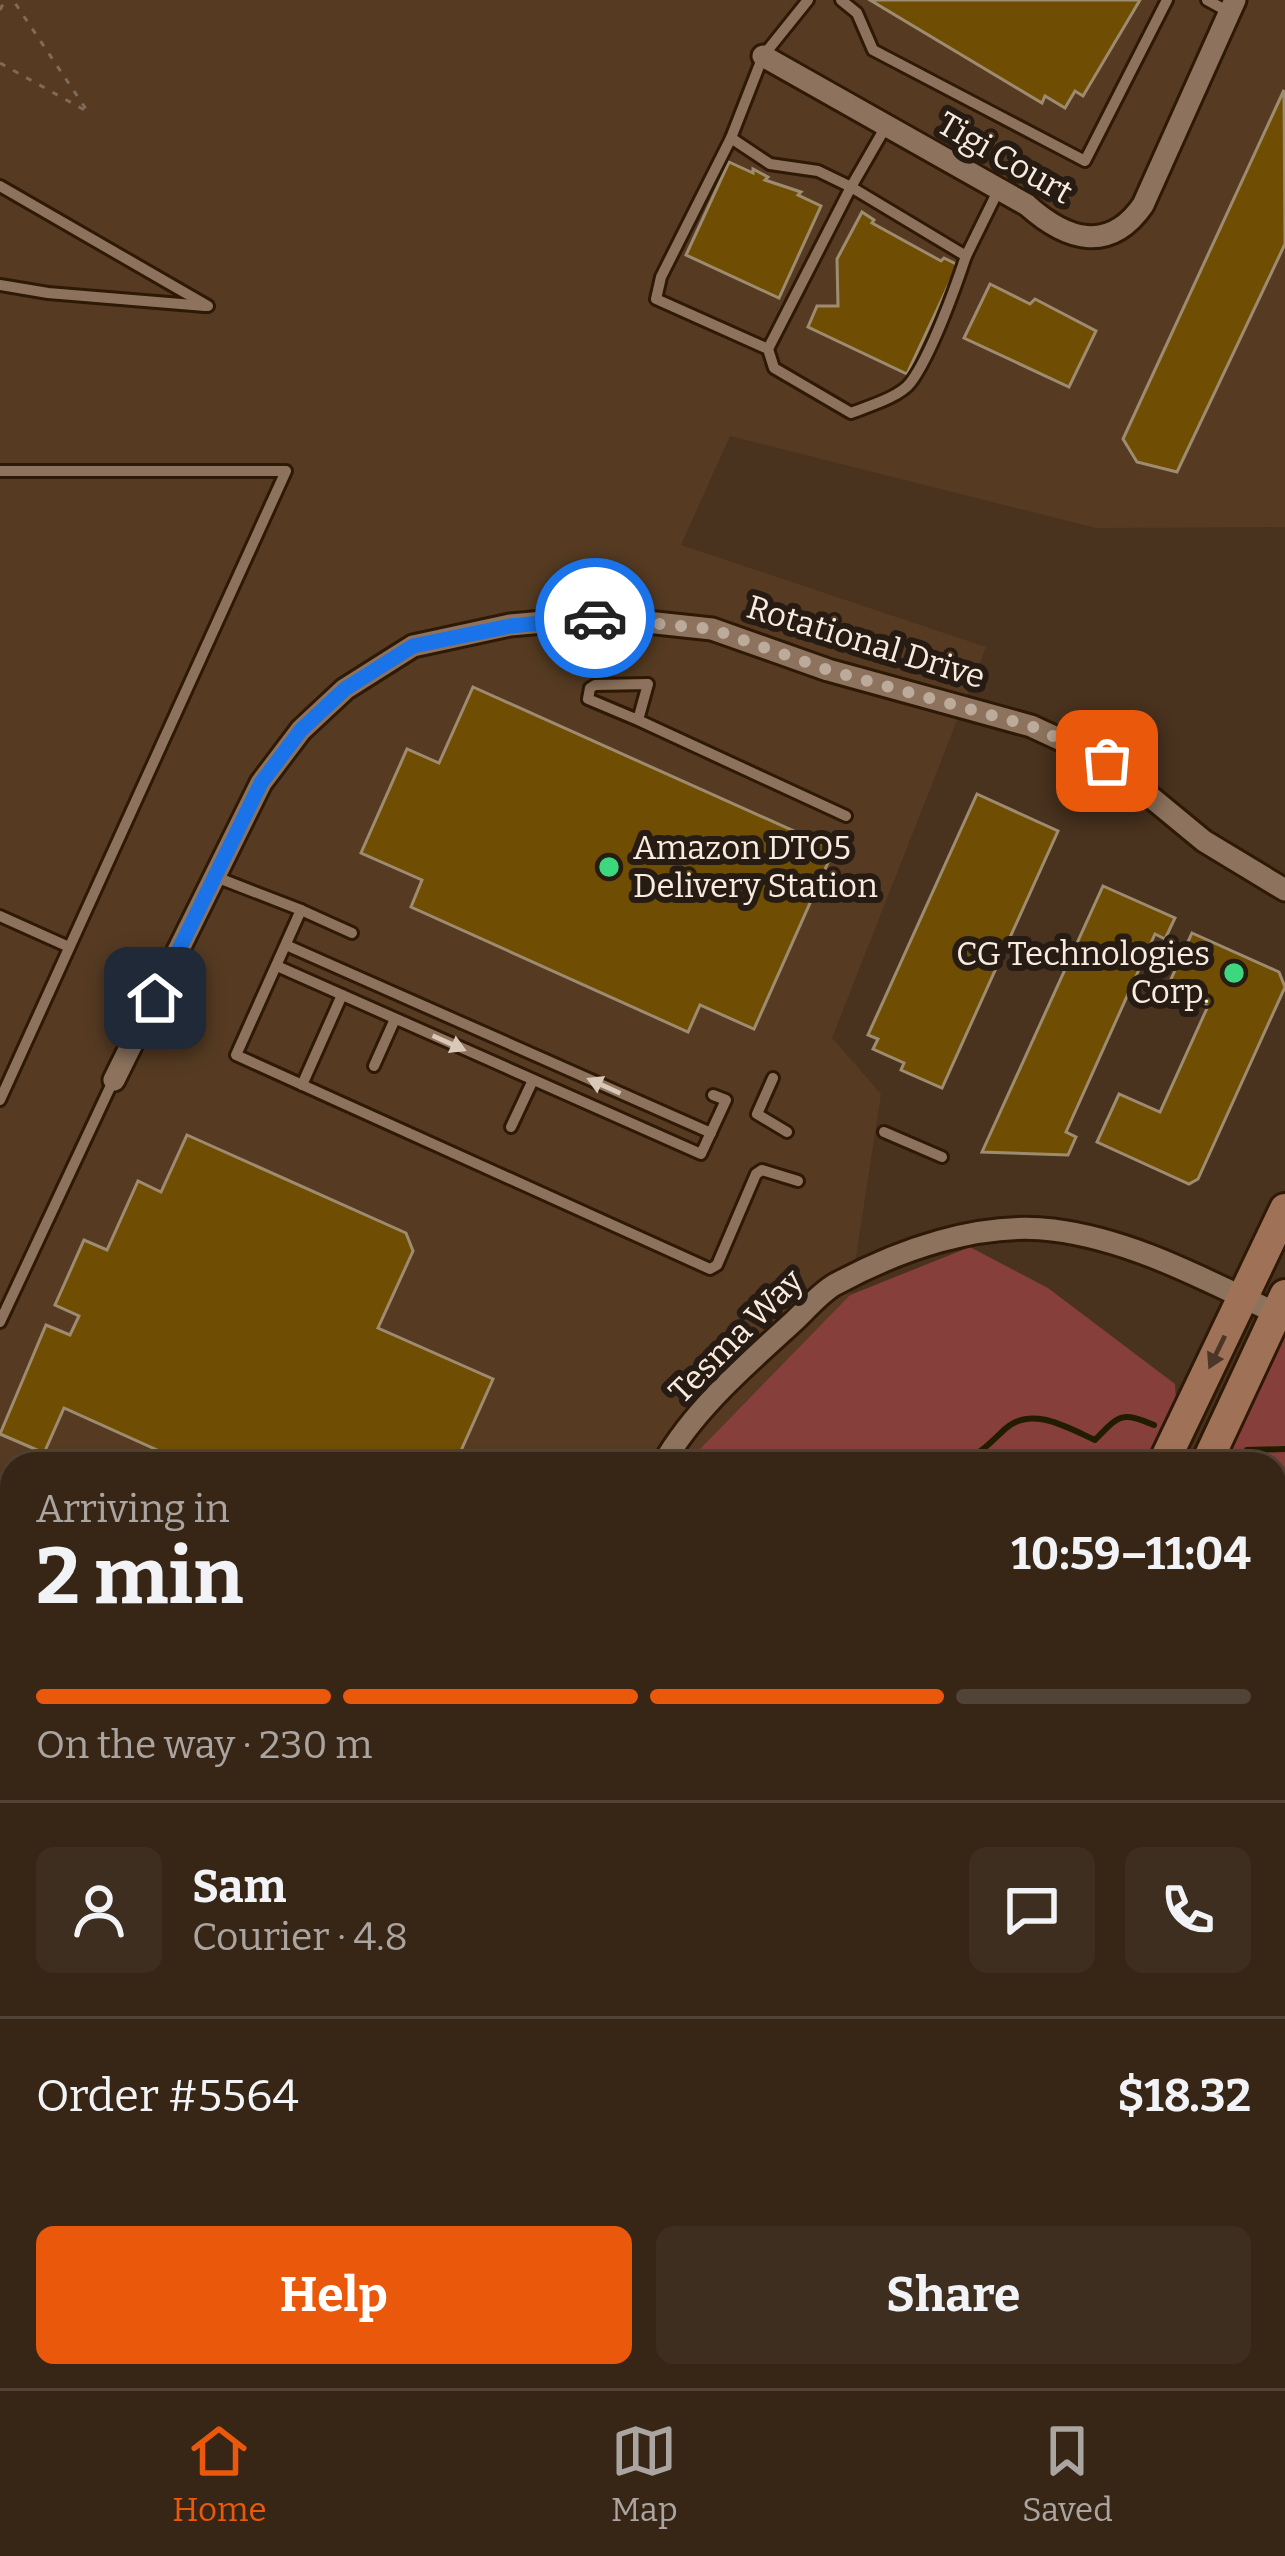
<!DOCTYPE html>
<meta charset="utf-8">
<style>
body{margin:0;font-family:Bitter,serif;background:#3e2e1f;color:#f1f3f6;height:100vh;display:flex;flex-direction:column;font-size:45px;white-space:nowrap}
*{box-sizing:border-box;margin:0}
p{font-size:39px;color:#aaa5a1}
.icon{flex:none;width:66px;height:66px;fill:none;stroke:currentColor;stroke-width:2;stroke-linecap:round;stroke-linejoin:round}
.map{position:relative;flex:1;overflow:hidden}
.sheet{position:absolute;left:0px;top:1452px;width:1287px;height:936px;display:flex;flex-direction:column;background:#372616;border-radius:36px 36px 0 0;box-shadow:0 3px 9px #0004,0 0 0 3px #514335}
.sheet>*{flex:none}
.pin{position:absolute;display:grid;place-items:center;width:102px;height:102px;color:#fff;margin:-51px;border-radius:24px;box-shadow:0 6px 18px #0006}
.courier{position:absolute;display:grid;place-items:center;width:120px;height:120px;margin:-60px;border:9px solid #1a73e8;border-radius:50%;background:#fff;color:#222;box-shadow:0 3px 15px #0007}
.summary em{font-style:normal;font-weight:700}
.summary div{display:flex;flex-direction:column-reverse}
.summary{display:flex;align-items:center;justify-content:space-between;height:204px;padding:0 36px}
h1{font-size:78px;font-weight:700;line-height:90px}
.bar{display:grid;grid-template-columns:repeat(4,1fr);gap:18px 12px;align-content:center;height:144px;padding:0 36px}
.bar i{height:15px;border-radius:9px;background:#514335}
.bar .selected{background:#ea580c}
.bar p{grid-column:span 4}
.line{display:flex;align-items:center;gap:30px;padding:0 36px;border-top:3px solid #514335}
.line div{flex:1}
.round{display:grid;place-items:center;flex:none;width:126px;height:126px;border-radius:18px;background:#3e2e1f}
.button{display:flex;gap:24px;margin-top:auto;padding:24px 36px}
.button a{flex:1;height:138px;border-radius:18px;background:#ea580c;color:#fff;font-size:48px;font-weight:700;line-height:138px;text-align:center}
.button a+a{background:#3e2e1f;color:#f1f3f6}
.tab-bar{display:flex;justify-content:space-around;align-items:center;height:168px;border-top:3px solid #514335;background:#372616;font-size:33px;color:#aaa5a1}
.tab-bar a{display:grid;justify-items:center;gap:6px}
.tab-bar .selected{color:#ea580c}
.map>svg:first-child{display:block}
.built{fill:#563b22}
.green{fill:#873f3b}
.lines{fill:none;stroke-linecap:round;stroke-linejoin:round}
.stream{stroke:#221d01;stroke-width:6}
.building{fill:#6f4d03;stroke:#9e8c70;stroke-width:3}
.lane-casing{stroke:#2e1906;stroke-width:16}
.street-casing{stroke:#2e1906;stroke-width:27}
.secondary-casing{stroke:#2e1906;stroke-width:36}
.path{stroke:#7f6b59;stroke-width:3;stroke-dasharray:6 9;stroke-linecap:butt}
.lane{stroke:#8d735d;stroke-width:10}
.street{stroke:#8d735d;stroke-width:21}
.secondary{stroke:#9f7258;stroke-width:30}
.oneway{fill:#d9c7b8}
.oneway2{fill:#4b3628}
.done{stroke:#bcaa9b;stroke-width:12;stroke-dasharray:0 21.6}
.route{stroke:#1a73e8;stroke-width:15}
.poi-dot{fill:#3dd77d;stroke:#271c14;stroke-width:4.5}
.labels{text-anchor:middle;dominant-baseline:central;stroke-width:12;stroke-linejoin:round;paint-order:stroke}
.street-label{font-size:33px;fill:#faebdf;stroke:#271c14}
.poi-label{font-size:33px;fill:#faebdf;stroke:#271c14;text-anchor:start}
</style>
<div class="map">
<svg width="1285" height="2388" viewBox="0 0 1285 2388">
<rect width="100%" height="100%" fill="#49321e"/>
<g class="built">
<path d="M0,0H1285V527L1096,528L730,436L681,545L986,647L832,1038L881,1094L850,1295L699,1450L692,1464H12V1936L0,1951Z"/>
<path d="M310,2376H419L446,2388H304Z"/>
</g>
<g class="green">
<path d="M970,1247L1048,1288L1175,1384L1177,1415L1144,1464H692L699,1450L850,1295Z"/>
<path d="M1285,1327V1648L1275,1644V1464H1220Z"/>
<path d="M12,1936V2219L0,2240V1951Z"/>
</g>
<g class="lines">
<g class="stream">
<path d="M1247,1450L1285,1449"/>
<path d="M960,1464C980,1454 990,1443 1005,1429C1032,1405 1068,1428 1095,1440C1119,1415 1121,1411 1154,1425"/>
<path d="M0,2099L12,2085"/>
</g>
</g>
<g class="building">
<path d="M870,0H1140L1083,96L1075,91L1065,108L1045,96L1042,103Z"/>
<path d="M1284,90L1285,244L1177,472L1137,462L1123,439Z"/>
<path d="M729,162L753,173V169L768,177L765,180L801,192L798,195L821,206L779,298L686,255Z"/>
<path d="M862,212L874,220L872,223L941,261L944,258L958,265L907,374L808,327L817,306H838L837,259Z"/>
<path d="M990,284L1030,304L1035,299L1096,331L1069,387L964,338Z"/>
<path d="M473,687L834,849L754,1029L700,1005L688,1032L411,907L422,880L361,853L407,749L439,763Z"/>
<path d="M977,794L1058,831L942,1088L901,1070L904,1063L873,1049L878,1039L868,1035Z"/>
<path d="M1103,886L1175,918L1165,939L1155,934L1066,1132L1076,1137L1068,1155L982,1152Z"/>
<path d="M1192,933L1279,972L1285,987L1198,1179L1189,1184L1097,1142L1119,1094L1160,1112L1208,1006L1167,988Z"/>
<path d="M187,1135L406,1233L413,1251L378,1328L493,1379L455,1464H151L157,1450L64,1408L44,1453L0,1434L46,1325L70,1335L79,1316L55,1305L84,1240L107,1250L138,1181L161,1192Z"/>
<path d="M1275,1669L1285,1674V1708L1275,1732Z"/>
<path d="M1275,1858L1285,1863V1901L1277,1919Z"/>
<path d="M1275,1976L1285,1983V2023L1275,2038Z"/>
<path d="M1285,2191V2248L1275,2244V2213Z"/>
<path d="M1275,2283L1285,2293V2327L1277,2336Z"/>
<path d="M6,2303L12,2307V2350L0,2342V2313Z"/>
<path d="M0,2349L12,2358L13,2376L4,2388H0Z"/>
<path d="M106,2376H160L154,2388H100Z"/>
<path d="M203,2376H260L254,2388H198Z"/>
<path d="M486,2376H568L563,2388H515Z"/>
<path d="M576,2376H617L647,2388H571Z"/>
<path d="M1003,2376H1045L1039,2388H998Z"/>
<path d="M1060,2376H1105L1110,2388H1065Z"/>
<path d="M1199,2376H1253L1242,2388H1212Z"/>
</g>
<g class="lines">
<defs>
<g id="lane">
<path d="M808,0L763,56L731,138L770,164L818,171L851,187L885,128"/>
<path d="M841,0L857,13L873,50L1085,161L1167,0"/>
<path d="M1207,0L1229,12"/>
<path d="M731,138L661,277L656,299L768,349L851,187L966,256C955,289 931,355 911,382C900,397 869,406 851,413L774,368L768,349"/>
<path d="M0,186L208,306"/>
<path d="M966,256L999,189"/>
<path d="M0,285L48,293L205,306"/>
<path d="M0,471H286L0,1100"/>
<path d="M638,720L588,699L590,688L595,685L648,684L638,720L846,816"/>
<path d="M216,877L301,910L236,1055L710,1269L717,1265L756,1174L762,1170L798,1181"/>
<path d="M301,910L352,933"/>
<path d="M0,916L69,947"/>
<path d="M286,945L711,1133"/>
<path d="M277,966L701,1154L726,1100L713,1095"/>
<path d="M374,1066L395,1019"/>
<path d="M773,1078L757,1114L787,1132"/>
<path d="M302,1085L342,995"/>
<path d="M511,1127L533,1080"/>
<path d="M884,1132L942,1157"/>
<path d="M0,1322L113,1081"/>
<path d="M0,1521L12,1526"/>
<path d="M0,1559L12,1565"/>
<path d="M0,1811L12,1815"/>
</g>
<g id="street">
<path d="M763,56L1027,205C1066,240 1109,254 1143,205L1235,0"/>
<path d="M114,1080L261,783L301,730L345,689L413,646L510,625L600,617L712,629L828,670L1031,726L1107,761L1204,841L1285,890"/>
<path d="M663,1464C694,1409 747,1364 793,1322C806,1310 819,1294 834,1285C898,1250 980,1221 1053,1230C1133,1240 1205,1280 1276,1313"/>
<path d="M1275,1794L1285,1799"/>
<path d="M1275,2100L1285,2107"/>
<path d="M51,2388L61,2376"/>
<path d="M289,2388L295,2376"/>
<path d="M856,2388L862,2376"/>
</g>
<g id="secondary">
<path d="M1163,1464L1285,1209"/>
<path d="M1206,1464L1285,1295"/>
<path d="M730,2388L736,2376"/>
<path d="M780,2388L786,2376"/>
</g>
</defs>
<use href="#lane" class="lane-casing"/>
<use href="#street" class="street-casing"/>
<use href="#secondary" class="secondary-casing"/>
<g class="path">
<path d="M0,10L5,0"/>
<path d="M0,63L88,112L13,0"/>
<path d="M1275,1606L1285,1602"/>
</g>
<use href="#lane" class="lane"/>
<use href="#street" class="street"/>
<use href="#secondary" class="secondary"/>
</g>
<defs><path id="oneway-solid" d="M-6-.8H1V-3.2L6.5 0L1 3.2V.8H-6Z" transform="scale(3)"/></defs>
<g class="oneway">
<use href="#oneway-solid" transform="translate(449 1043) rotate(24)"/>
<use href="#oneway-solid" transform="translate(604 1086) rotate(-156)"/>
</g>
<use class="oneway2" href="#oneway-solid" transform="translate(1217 1352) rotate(116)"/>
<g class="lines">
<path class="done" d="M595,618L712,629L828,670L1031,726L1107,761"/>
<path class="route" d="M155,998L261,783L301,730L345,689L413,646L510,626L595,618"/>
</g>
<g class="poi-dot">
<circle cx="609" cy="867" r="12"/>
<circle cx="1234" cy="973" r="12"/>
</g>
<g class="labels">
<g class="street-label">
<text transform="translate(1005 158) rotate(30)">Tigi Court</text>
<text transform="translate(866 642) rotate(17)">Rotational Drive</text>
<text transform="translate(736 1336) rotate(-45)">Tesma Way</text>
</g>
<g class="poi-label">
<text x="633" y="848">Amazon DTO5<tspan x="633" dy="38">Delivery Station</tspan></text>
<text x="1210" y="954" text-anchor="end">CG Technologies<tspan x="1210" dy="38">Corp.</tspan></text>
</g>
</g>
</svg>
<div class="pin" style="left:1107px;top:761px;background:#ea580c"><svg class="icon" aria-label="bag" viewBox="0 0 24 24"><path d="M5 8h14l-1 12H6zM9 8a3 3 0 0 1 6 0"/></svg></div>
<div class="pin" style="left:155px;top:998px;background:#1f2937"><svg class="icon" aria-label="home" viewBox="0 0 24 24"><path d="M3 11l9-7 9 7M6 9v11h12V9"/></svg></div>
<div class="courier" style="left:595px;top:618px"><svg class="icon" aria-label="car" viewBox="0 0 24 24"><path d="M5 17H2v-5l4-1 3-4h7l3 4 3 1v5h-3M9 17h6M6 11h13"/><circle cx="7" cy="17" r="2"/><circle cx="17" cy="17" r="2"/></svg></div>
<section class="sheet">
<div class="summary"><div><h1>2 min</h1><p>Arriving in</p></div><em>10:59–11:04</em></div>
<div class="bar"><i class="selected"></i><i class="selected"></i><i class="selected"></i><i></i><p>On the way · 230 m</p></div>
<div class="line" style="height:216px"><a class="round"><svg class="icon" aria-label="person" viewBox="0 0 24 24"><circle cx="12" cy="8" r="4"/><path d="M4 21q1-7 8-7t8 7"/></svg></a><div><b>Sam</b><p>Courier · 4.8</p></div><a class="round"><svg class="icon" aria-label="chat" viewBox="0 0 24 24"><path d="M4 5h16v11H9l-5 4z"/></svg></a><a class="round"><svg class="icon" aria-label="phone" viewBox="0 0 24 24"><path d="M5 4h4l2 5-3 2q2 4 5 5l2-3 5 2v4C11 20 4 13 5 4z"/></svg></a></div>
<div class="line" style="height:156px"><div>Order #5564</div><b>$18.32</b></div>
<div class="button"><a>Help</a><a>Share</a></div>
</section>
</div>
<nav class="tab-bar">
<a class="selected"><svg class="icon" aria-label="home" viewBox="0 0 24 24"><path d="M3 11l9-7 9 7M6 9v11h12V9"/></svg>Home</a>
<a><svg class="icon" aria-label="map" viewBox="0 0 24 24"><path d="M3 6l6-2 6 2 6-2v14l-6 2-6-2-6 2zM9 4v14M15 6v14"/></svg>Map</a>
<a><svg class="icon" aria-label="saved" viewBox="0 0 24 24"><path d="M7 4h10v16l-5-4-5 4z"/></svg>Saved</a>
</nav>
